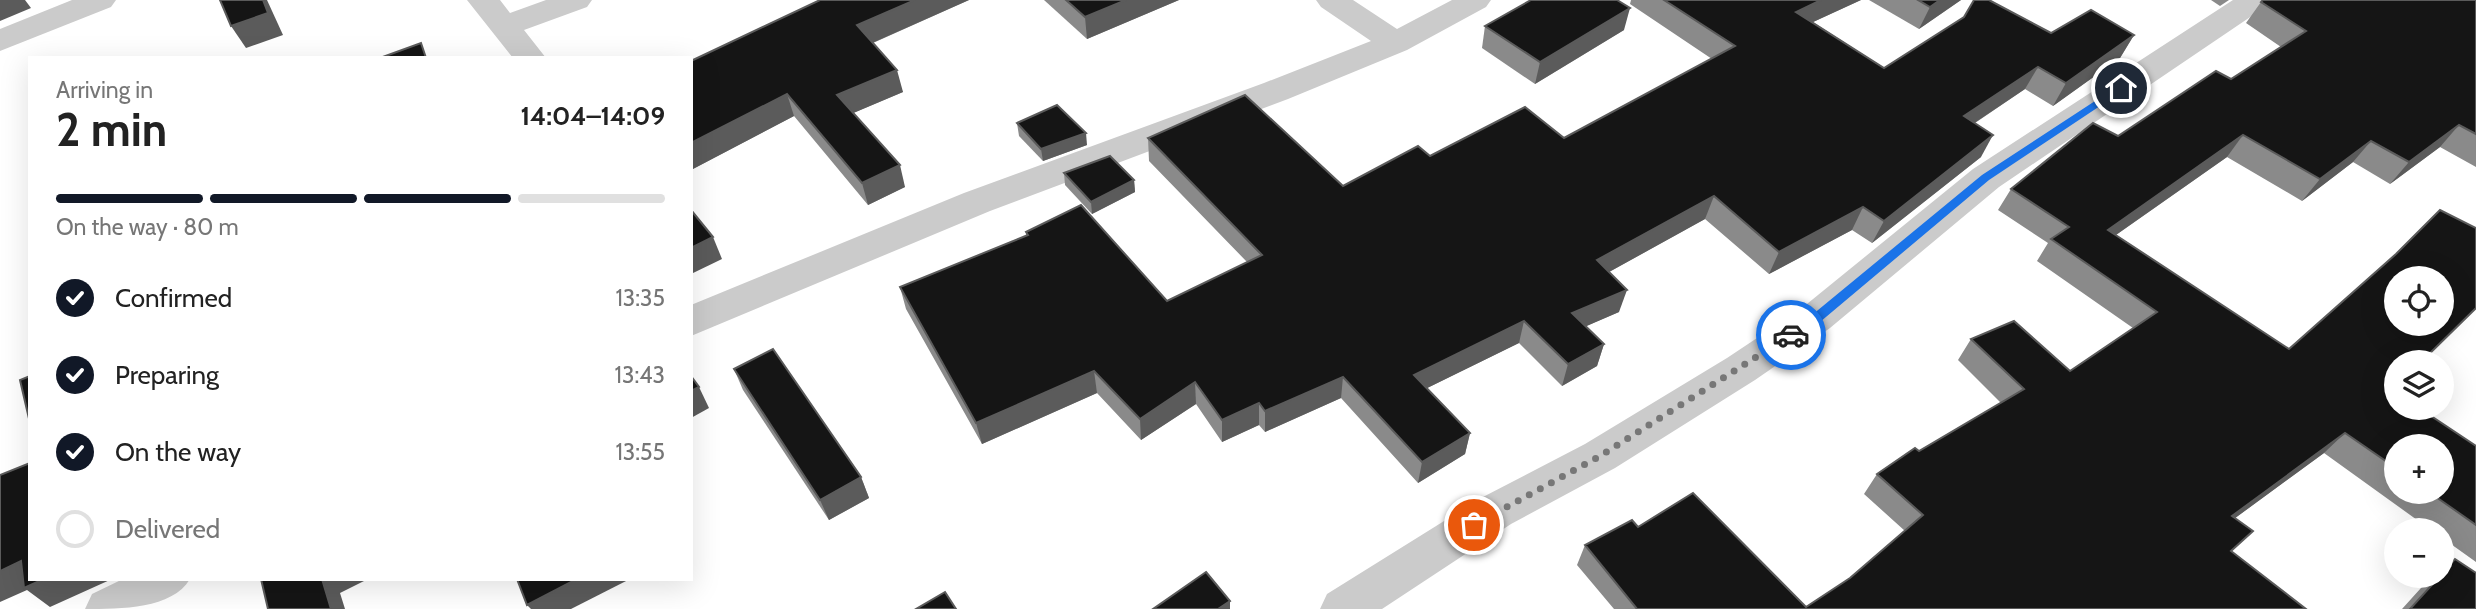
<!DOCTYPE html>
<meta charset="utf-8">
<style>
body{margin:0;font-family:Cabin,sans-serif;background:#f6f6f6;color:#222;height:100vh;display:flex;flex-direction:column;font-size:26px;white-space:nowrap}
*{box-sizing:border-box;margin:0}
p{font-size:23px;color:#767676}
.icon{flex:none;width:38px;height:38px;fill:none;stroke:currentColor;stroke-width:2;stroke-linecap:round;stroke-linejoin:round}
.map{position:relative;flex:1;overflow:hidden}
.side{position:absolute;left:28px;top:56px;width:665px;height:525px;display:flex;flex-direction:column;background:#fff;border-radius:0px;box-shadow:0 7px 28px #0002}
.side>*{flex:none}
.tools{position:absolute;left:2384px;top:266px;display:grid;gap:14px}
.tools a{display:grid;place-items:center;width:70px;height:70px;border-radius:50%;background:#fff;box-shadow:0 7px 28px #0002;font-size:35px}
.pin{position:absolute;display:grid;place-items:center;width:60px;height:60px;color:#fff;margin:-30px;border:4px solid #fff;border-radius:50%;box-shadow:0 2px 7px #0007}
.courier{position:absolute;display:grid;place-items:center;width:70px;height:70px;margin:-35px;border:5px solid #1a73e8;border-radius:50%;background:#fff;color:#222;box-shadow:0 2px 9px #0007}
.head em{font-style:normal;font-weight:700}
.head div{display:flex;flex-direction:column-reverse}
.head{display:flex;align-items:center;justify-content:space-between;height:119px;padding:0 28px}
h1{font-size:46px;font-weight:700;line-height:52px}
.bar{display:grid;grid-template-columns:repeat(4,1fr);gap:10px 7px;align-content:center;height:84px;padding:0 28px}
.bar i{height:9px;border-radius:5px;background:#e0e0e0}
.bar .current{background:#111827}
.bar p{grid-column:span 4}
ol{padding:0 28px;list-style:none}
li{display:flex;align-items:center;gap:21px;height:77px}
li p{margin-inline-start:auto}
li .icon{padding:7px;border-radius:50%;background:#111827;color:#fff;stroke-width:4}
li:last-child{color:#767676}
li i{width:38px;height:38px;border:4px solid #e0e0e0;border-radius:50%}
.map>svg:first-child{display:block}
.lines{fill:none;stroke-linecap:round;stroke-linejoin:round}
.minor{fill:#cbcbcb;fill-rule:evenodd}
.wall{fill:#8a8a8a;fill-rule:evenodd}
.shaded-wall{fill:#5b5b5b}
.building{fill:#151515;stroke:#5b5b5b;stroke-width:2;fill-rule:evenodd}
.route{fill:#1a73e8}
.done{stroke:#777;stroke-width:7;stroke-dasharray:0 12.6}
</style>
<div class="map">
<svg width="2476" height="609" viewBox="0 0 2476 609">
<rect width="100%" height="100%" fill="#fff"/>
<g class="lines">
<g class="minor">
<path d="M72,0H116L111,7L0,51V29Z"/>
<path d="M467,0H500L510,13L546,0H592L587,7L524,30L546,58H513Z"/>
<path d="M1316,0H1353L1397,29L1452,0H1491L1486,7L1407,50L1288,99L990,211L691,336V305L964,193L1264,83L1371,41L1321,7Z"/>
<path d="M2233,0H2270L2265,7L1999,187L1830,328L1755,380L1615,468L1511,524L1382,609H1320L1327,594L1481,498L1585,444L1727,358L1802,308L1973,169Z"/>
<path d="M123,579H190C172,609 121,609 85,609L92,594Z"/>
</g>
</g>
<g class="wall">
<path d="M820,0H969L873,43L903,92L853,113L905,187L868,205L794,116L691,170Z"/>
<path d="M1044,0H1179L1087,39Z"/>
<path d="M1631,0H1861L1813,22L1884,68L2051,33L2134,35L2120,58L2053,106L2025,89L1975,123L1981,157L1872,243L1852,230L1769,274L1705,219L1609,272L1619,312L1586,326L1604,344L1597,366L1562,386L1519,343L1427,388L1470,433L1465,454L1418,483L1341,398L1265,432L1259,425L1222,442L1196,404L1141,440L1097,393L982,444L906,309L900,287L1026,236V232L1167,301L1247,262L1149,161L1148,138L1343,186L1430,156L1564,138L1712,59L1630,4Z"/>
<path d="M1869,0H1961L1919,29Z"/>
<path d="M2211,0H2229L2220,6Z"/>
<path d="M2476,0V167L2440,147L2390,184L2353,162L2302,201L2227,157L2116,235L2289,349L2393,390L2476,446V562L2441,537V530H2431L2324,453L2235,518L2231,551L2306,609H1614L1577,565L1585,545L1638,527L1806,607L1850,578L1905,531L1864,494L1877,474L1919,451L2001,403L1958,360L1971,339L2070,371L2133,328L2037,261L2048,243L1998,210L2011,189L2231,79L2281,47L2246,23L2261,2ZM2396,446L2441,492H2396Z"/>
<path d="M1485,26L1624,30L1535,84L1482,48Z"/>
<path d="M1017,123L1087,145L1043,161L1019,136Z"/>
<path d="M1064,173L1134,180L1135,192L1092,214L1065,185Z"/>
<path d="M734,369L861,477L869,498L829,520L743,390Z"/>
<path d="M2455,559L2476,609H2402L2430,578L2433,576H2441V569Z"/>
</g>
<g class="shaded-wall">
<path d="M0,0H25L31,8L0,21Z"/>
<path d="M263,0H267L283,35L246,48L231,26Z"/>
<path d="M915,0H969L863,47L857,25Z"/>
<path d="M1126,0H1179L1087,39L1085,17Z"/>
<path d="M1821,0H1861L1787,34L1796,12Z"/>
<path d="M1940,0H1961L1919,29L1930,7Z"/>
<path d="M1630,8L1624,30L1535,84L1540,62Z"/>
<path d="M2134,35L2120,58L2053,106L2066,83Z"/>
<path d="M2038,67L2025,89L1952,138L1964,116Z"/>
<path d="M897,70L903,92L844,117L837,95Z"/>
<path d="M787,94L794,116L691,170V143Z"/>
<path d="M2459,125L2440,147L2390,184L2409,162Z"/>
<path d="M1086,133L1087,145L1043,161L1041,149Z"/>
<path d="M1993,135L1981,157L1872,243L1884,221Z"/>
<path d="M2243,135L2227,157L2093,251L2108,230Z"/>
<path d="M2371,141L2353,162L2302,201L2320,179Z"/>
<path d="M900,165L905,187L868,205L862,183Z"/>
<path d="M1134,180L1135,192L1092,214L1091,202Z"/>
<path d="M1714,196L1705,219L1591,282L1597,260Z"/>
<path d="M1863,207L1852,230L1769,274L1779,252Z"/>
<path d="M713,237L722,259L691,274V248Z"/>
<path d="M1627,290L1619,312L1566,335L1572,313Z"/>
<path d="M1524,321L1519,343L1411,396L1414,375Z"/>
<path d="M1604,344L1597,366L1562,386L1568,364Z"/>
<path d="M1094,371L1097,393L982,444L976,423Z"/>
<path d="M1343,377L1341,398L1265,432V411Z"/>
<path d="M1195,382L1196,404L1141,440L1140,419Z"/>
<path d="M699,387L709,408L691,418V391Z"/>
<path d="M1259,403V425L1222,442V420Z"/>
<path d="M1470,433L1465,454L1418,483L1422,462Z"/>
<path d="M2345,433L2324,453L2212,535L2232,516Z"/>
<path d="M861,477L869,498L829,520L820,500Z"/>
<path d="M21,561L30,579H112L50,607L27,590L0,602V571Z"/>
<path d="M322,579H368L340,593L345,609H331Z"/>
<path d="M577,579H630L571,609H531L527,605Z"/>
<path d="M1230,601V609H1218Z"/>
</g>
<g class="building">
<path d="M220,0H263L268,13L231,26Z"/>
<path d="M820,0H915L857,25L897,70L837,95L900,165L862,183L787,94L691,143V61Z"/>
<path d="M1066,0H1126L1085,17Z"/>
<path d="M1531,0H1617L1630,8L1540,62L1485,26Z"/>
<path d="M1664,0H1821L1796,12L1884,68L1964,17L1974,0H1989L2051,33L2091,10L2134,35L2066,83L2038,67L1964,116L1993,135L1884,221L1863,207L1779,252L1714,196L1597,260L1627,290L1572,313L1604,344L1568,364L1524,321L1414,375L1470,433L1422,462L1343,377L1265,411L1259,403L1222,420L1195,382L1140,419L1094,371L976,423L900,287L1028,235L1026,232L1081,205L1167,301L1262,255L1148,138L1245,95L1343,186L1418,146L1430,156L1525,107L1564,138L1735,46Z"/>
<path d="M1918,0H1940L1930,7Z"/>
<path d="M2263,0H2476V134L2459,125L2409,162L2371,141L2320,179L2243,135L2108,230L2289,349L2396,254L2440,210L2476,228V308L2421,362H2396V388L2393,390L2396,392V408H2419L2476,446V525L2429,492H2441V446H2396V468L2345,433L2232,516L2253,531L2231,551L2306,609H1637L1585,545L1632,520L1638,527L1693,493L1806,607L1850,578L1923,515L1877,474L1915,448L1919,451L2024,389L1971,339L2014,321L2070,371L2157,312L2051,239L2069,227L2011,189L2093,123L2118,136L2216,71L2231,79L2306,31L2261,2ZM2396,278H2441V324H2396Z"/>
<path d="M421,43L426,58H380Z"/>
<path d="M1057,105L1086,133L1041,149L1017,123Z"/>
<path d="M1110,156L1134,180L1091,202L1064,173Z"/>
<path d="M691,210L713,237L691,248Z"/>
<path d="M773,349L861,477L820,500L734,369Z"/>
<path d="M30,376V423L20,380Z"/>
<path d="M691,376L699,387L691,391Z"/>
<path d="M30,463V579H44L24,588L21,561L0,571V475Z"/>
<path d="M2455,559L2476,573V609H2410L2440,576H2441V574Z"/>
<path d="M1206,572L1230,601L1218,609H1153Z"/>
<path d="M261,579H322L331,609H268Z"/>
<path d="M517,579H577L527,605Z"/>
<path d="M945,592L956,609H916Z"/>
</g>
<path class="route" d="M2121,84L2124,85V90L1989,180L1820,322L1795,339H1787V332L1812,315L1982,175Z"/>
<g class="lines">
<path class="done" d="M1474,525L1600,456L1791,335"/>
</g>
</svg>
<div class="tools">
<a><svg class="icon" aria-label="locate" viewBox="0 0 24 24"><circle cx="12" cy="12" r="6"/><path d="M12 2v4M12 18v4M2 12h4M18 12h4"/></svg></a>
<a><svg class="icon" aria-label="layers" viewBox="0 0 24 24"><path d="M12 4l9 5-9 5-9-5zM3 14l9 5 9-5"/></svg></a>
<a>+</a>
<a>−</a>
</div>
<div class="pin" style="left:1474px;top:525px;background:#ea580c"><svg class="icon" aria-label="bag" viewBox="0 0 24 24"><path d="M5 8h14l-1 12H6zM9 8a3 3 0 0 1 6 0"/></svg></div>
<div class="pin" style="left:2121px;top:88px;background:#1f2937"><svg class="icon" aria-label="home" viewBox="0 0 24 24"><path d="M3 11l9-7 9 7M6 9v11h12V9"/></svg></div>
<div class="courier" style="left:1791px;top:335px"><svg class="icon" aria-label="car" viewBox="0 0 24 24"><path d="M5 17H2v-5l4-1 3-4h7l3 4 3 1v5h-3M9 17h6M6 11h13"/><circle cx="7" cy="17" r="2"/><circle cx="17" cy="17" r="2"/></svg></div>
<section class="side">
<div class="head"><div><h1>2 min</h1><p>Arriving in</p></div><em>14:04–14:09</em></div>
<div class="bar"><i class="current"></i><i class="current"></i><i class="current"></i><i></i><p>On the way · 80 m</p></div>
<ol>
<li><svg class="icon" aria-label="check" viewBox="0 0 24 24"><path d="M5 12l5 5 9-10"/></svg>Confirmed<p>13:35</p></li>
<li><svg class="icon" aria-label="check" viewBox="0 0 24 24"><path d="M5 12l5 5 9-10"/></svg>Preparing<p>13:43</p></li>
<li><svg class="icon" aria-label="check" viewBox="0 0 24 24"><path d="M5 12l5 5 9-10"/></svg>On the way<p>13:55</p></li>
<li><i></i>Delivered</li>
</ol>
</section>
</div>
